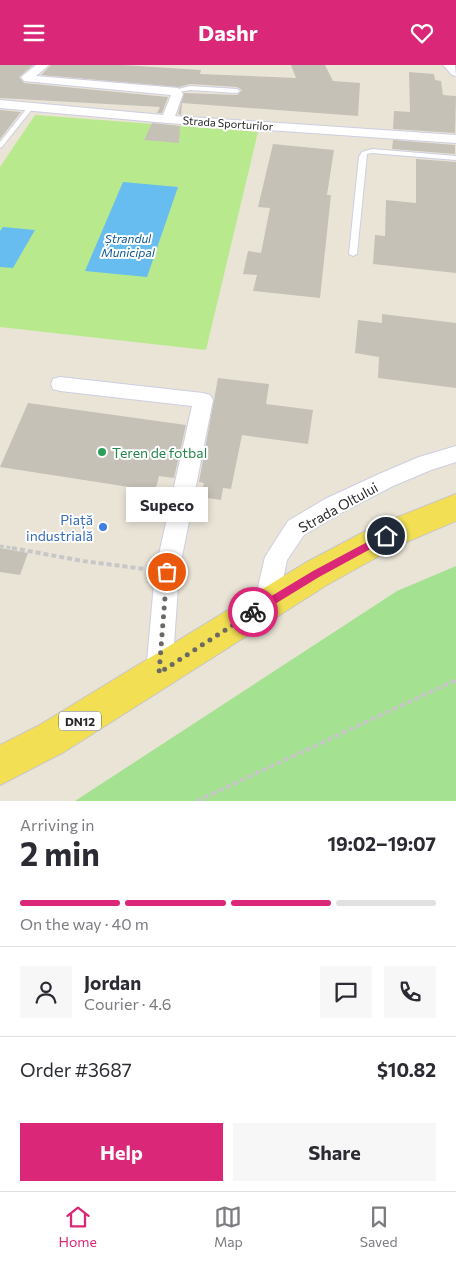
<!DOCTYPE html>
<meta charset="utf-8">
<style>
body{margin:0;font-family:Commissioner,sans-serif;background:#f7f7f7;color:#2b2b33;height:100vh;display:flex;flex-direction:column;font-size:19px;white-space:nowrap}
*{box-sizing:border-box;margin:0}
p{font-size:16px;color:#7c7c81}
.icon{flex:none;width:28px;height:28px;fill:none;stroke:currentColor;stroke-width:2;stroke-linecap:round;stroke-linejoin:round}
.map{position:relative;height:736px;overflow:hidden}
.side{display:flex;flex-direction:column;background:#fff;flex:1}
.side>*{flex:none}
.pin{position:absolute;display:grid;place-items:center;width:42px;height:42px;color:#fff;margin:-21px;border:2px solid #fff;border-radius:50%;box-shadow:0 1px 5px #0007}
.courier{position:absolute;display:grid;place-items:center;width:50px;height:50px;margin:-25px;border:4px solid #db2777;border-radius:50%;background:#fff;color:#222;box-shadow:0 1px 6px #0007}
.bubble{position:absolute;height:35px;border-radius:0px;background:#fff;box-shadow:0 2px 8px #0003;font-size:16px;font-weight:700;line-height:35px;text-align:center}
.headline em{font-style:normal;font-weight:700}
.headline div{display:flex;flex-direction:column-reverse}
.headline{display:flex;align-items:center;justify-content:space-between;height:85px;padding:0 20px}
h1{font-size:32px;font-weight:700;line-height:38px}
.bar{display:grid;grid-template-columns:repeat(4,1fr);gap:8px 5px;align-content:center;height:60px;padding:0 20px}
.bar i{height:6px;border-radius:4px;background:#e1e1e2}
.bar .selected{background:#db2777}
.bar p{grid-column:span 4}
.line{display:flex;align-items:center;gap:12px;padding:0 20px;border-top:1px solid #e1e1e2}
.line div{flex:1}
.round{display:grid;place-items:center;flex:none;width:52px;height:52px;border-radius:0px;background:#f7f7f7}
.cta{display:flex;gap:10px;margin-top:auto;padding:10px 20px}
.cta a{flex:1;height:58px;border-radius:0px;background:#db2777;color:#fff;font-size:20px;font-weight:700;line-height:58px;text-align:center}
.cta a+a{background:#f7f7f7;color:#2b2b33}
header{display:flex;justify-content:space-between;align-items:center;height:65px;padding:0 20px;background:#db2777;color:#fff;font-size:22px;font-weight:700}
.menu{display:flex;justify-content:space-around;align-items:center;height:70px;border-top:1px solid #e1e1e2;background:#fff;font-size:14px;color:#7c7c81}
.menu a{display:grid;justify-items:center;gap:2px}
.menu .selected{color:#db2777}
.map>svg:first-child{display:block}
.green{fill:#a4e292}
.pitch{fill:#b8ea8d}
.water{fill:#67bcf0}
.building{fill:#c5c1b7}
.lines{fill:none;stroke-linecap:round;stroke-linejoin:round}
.service-casing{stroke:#cdcee1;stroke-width:2}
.minor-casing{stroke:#cdcee1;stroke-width:2}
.primary-casing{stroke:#c7c7c7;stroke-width:2}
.path-far1{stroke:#c7c7c7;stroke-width:3;stroke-dasharray:4 2.5;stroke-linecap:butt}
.path{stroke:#c7c7c7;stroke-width:4;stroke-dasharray:5 3;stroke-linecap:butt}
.service{fill:#fff;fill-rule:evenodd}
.minor{fill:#fff;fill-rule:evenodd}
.primary{fill:#f2df54;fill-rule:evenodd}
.route{fill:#db2777}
.done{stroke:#6b6965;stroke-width:5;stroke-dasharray:0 9}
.leisure-dot{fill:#2e9e5b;stroke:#fff;stroke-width:2}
.shop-dot{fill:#3f7fe0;stroke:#fff;stroke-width:2}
.labels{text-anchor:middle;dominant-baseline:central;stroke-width:4;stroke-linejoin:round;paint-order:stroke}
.far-street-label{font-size:11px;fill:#272727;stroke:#fff}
.far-water-label{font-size:12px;font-style:italic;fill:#0b5796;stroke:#fff}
.shield{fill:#fff;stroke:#686868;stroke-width:1}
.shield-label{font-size:12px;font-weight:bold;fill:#272727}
.leisure-label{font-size:14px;fill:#27864d;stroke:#fff;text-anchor:start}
.street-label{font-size:14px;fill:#272727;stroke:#fff}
.shop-label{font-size:14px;fill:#366cbe;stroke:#fff;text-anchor:end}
</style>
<header><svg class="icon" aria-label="menu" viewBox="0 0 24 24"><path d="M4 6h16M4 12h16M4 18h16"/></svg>Dashr<svg class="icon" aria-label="heart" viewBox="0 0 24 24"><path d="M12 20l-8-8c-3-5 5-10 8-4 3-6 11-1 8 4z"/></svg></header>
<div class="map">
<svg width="456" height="736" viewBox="0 0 456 736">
<rect width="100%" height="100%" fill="#eae4d7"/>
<path class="green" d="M456,501V736H75L397,526Z"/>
<path class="pitch" d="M35,50L258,67L206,285L0,262V102Z"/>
<g class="water">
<path d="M123,117L178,122L147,212L85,206Z"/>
<path d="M3,162L35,165L13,203L0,202V166Z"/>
</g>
<g class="building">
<path d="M0,0H33L19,12L24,18L168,32L162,48H157L160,42L0,33Z"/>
<path d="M51,0H122L201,5L200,9L296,13L291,0H325L333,16L360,18L358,51L182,38L181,50L178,49L184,28L237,30L242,25L237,22L190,19L179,22L41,10Z"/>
<path d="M409,7L434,9L435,15L441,16L443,30L456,31L455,68L393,64L394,46L410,47Z"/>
<path d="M0,45L21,47L0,74Z"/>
<path d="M152,58L180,61L179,78L144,75Z"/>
<path d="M393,75L455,80V89L392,84Z"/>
<path d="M273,79L334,85L327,130H331L320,233L253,226L257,210L243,209L248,186L261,188L270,143L258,142Z"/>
<path d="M416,94L456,97V208L373,199L375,170L385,171L386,135L416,138Z"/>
<path d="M382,249L456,258V323L378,313L379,292L355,288L358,255L382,258Z"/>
<path d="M218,313L269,319L266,339L313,345L308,379L242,370L231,424L223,423L221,435L201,432L204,418L199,417Z"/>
<path d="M28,338L186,360L174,413L159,411L155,426L0,402Z"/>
<path d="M0,483L28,488L20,510L0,507Z"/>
</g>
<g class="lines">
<defs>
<g id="service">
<path d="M190,21L237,24L240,26L237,28L190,25L174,28L171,26Z"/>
<path d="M28,42L33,43L2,82L0,83V77Z"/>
<path d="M372,84L456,91V95L372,88L367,89L357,189L353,191L349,189L359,92L362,87Z"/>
</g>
<g id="minor">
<path d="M36,0H49L36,11L178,23L183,29L175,51L456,70V78L168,58L0,43V35L163,50L171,30L24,16L21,12Z"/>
<path d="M443,0H455L456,11L452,10Z"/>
<path d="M60,312L203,328L210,330L213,335L179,507L172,608L168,617L159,621L150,617L146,608L155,507L192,341L60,326L53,324L51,319L53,314Z"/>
<path d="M456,381V397L431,405L393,421L341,448L304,470L287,495L278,539L274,547L266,551L258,547L254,539L265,492L288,456L325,434L379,409L419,392Z"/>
</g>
<path id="primary" d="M456,429V456L397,481L327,520L64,687L0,720V680L38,661L305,498L375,461Z"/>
</defs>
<use href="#service" class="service-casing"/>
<use href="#minor" class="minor-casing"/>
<use href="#primary" class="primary-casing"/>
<path class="path-far1" d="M0,481L19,484"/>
<g class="path">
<path d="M12,483L83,496L145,504"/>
<path d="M197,736L456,615"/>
</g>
<use href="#service" class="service"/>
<use href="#minor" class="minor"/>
<use href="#primary" class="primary"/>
</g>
<path class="route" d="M386,467L390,471L389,474L319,512L257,550H250V544L313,506Z"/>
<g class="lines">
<path class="done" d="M167,507L159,608L253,547"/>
</g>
<circle class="leisure-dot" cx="102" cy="387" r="5"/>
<circle class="shop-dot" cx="103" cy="462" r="5"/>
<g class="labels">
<g class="far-street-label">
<text transform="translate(228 58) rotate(4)">Strada Sporturilor</text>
</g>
<g class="far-water-label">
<text x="128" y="173">Ștrandul<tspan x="128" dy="14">Municipal</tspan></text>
</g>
<rect class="shield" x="59" y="646.5" width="42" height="19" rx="4"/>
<g class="shield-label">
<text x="80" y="656">DN12</text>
</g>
<g class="leisure-label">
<text x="112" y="387">Teren de fotbal</text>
</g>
<g class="street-label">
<text transform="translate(338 442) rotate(-29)">Strada Oltului</text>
</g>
<g class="shop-label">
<text x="93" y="454">Piață<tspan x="93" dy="16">industrială</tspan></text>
</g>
</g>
</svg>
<div class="pin" style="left:167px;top:507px;background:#ea580c"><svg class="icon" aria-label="bag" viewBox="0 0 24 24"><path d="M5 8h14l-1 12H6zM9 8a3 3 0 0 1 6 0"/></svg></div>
<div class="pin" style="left:386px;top:471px;background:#1f2937"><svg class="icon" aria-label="home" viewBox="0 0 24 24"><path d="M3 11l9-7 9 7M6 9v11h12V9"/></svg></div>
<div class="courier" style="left:253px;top:547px"><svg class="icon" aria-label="bike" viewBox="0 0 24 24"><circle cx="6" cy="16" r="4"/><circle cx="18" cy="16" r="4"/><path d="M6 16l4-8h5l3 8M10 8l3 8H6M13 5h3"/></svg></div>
<div class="bubble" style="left:126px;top:422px;width:82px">Supeco</div>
</div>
<section class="side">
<div class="headline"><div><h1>2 min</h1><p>Arriving in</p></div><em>19:02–19:07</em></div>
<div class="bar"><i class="selected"></i><i class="selected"></i><i class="selected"></i><i></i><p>On the way · 40 m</p></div>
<div class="line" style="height:90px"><a class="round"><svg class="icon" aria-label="person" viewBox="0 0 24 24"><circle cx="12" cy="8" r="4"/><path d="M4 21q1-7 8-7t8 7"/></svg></a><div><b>Jordan</b><p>Courier · 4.6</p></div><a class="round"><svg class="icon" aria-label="chat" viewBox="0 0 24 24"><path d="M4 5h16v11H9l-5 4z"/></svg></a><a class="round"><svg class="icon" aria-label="phone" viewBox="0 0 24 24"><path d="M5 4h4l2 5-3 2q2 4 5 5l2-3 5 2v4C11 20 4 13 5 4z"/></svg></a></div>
<div class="line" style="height:65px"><div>Order #3687</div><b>$10.82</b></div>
<div class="cta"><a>Help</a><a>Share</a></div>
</section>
<nav class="menu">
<a class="selected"><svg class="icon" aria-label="home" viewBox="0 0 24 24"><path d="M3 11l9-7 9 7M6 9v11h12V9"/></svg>Home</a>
<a><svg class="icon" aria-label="map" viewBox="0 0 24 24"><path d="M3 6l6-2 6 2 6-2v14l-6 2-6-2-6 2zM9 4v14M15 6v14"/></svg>Map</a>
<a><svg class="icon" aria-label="saved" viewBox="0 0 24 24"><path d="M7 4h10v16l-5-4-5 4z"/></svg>Saved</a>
</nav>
